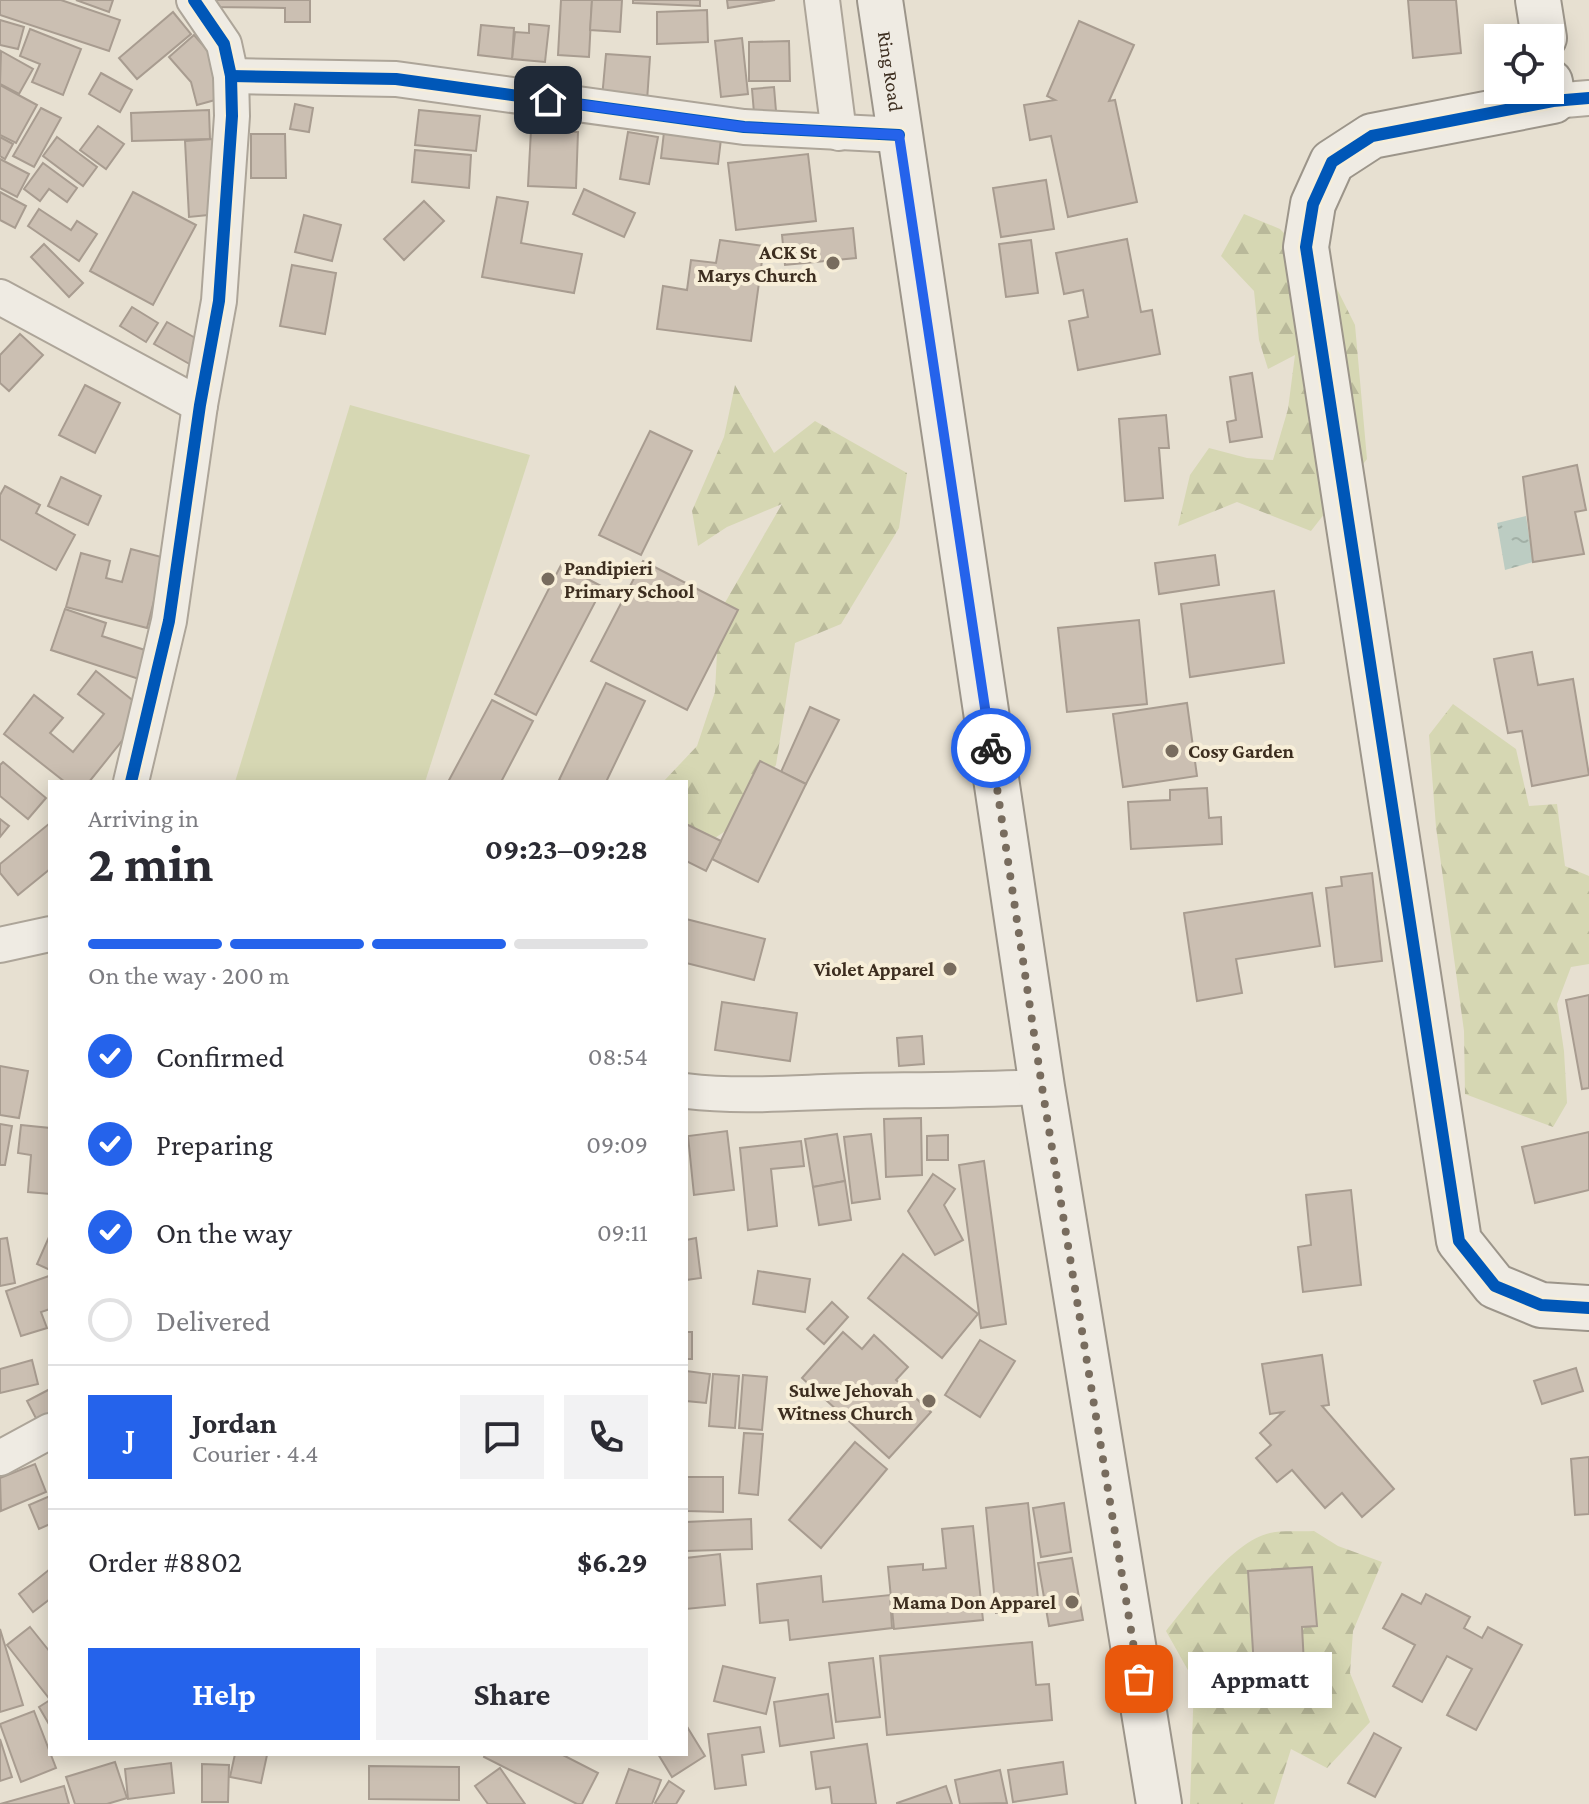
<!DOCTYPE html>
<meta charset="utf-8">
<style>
body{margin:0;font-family:"Crimson Pro",serif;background:#f2f2f3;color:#2b2b33;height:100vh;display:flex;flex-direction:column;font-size:30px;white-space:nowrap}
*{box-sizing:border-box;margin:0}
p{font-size:26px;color:#7c7c81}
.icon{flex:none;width:44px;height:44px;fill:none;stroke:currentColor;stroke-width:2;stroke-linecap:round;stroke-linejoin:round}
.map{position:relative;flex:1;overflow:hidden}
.side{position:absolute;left:48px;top:780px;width:640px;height:976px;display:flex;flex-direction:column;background:#fff;border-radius:0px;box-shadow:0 4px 20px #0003}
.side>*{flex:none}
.buttons{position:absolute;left:1484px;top:24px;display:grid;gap:16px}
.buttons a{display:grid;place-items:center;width:80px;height:80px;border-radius:0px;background:#fff;box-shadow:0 4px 20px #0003;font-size:40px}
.pin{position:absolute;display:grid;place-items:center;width:68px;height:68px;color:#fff;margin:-34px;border-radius:16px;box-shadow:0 4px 12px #0006}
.courier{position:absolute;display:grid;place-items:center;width:80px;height:80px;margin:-40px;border:6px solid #2563eb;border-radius:50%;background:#fff;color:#222;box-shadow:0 2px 10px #0007}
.bubble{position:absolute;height:56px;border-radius:0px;background:#fff;box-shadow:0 4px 20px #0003;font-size:26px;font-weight:700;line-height:56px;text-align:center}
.head em{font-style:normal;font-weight:700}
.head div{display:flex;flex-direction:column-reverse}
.head{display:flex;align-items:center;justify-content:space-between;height:136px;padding:0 40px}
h1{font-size:52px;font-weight:700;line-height:60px}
.bar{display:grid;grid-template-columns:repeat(4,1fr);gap:12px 8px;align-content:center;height:96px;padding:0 40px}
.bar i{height:10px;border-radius:6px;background:#e1e1e2}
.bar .on{background:#2563eb}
.bar p{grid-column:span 4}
.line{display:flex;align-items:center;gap:20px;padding:0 40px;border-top:2px solid #e1e1e2}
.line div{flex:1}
.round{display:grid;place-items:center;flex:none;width:84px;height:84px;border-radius:0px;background:#f2f2f3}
ol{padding:0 40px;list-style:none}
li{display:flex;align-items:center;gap:24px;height:88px}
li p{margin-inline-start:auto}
li .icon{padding:8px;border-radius:50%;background:#2563eb;color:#fff;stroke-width:4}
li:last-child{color:#7c7c81}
li i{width:44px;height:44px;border:4px solid #e1e1e2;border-radius:50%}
.button{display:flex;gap:16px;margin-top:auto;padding:16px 40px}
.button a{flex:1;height:92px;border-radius:0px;background:#2563eb;color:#fff;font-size:32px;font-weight:700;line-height:92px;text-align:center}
.button a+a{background:#f2f2f3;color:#2b2b33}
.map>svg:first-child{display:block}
.green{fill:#d6d7b3}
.forest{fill:url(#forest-firs)}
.water{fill:url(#water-ripples)}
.building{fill:#cbbfb2;stroke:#a89c90;stroke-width:2}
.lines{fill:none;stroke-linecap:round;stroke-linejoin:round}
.street-casing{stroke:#ada599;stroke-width:38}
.secondary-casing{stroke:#9c958a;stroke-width:48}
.street{stroke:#efebe3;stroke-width:34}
.secondary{stroke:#efebe3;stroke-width:44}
.cycleway-casing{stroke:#f7eed8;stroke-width:17}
.cycleway{stroke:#0057b8;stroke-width:12}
.done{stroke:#786c5e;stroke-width:8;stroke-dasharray:0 14.4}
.route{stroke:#2563eb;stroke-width:10}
.poi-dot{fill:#786c5e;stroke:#f7eed8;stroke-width:3}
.labels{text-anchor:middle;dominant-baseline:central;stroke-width:8;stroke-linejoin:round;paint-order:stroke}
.street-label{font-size:20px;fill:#3d2e20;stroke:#f7eed8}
.poi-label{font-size:20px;font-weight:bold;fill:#3d2e20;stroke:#f7eed8;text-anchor:end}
</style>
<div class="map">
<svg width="1589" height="1804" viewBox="0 0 1589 1804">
<defs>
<pattern id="forest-firs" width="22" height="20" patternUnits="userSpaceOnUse" patternTransform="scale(2)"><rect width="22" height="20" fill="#d6d7b3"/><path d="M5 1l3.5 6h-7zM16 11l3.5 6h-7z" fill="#b9b99a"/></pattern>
<pattern id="water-ripples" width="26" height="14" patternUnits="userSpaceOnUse" patternTransform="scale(2)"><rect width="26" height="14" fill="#bcccc2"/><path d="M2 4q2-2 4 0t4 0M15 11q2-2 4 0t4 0" fill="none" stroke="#a2b0a6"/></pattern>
</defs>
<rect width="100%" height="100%" fill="#e7e0d1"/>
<path class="green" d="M350,405L530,455L425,782H235Z"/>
<g class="forest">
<path d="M1244,214L1280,229L1335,285L1355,325L1367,459L1311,531L1237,502L1178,526L1190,475L1209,448L1247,458L1273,460L1288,409L1295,355L1268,369L1259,340L1254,291L1221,256Z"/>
<path d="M735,385L774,453L815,421L907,473L899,528L841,624L795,643L776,765L727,830L686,857V782H663L697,746L715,692L719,613L782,504L727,527L698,546L692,511L724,437Z"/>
<path d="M1453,704L1516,749L1529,806L1557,804L1565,866L1589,876V964L1571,967L1557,1004L1564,1051L1567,1103L1553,1127L1465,1094L1464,1031L1436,827L1429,735Z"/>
<path d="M1314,1531L1338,1546L1382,1562L1353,1631L1350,1673L1370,1722L1327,1768L1291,1749L1274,1804H1190L1194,1681L1166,1631C1191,1601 1231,1542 1270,1533C1283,1530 1300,1532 1314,1531Z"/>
</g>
<path class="water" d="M1526,516L1533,562L1505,570L1497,523Z"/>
<g class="building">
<path d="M0,0H61L120,20L109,51L0,15Z"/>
<path d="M76,0H113L109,12Z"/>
<path d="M209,0H310V22H285V8L209,7Z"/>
<path d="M561,0H592L589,57L558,55Z"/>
<path d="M592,0H622L620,32L590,30Z"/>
<path d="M633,0H700V6L633,3Z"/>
<path d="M727,0H775L728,8Z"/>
<path d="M1408,0H1456L1461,53L1413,58Z"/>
<path d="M707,10L708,42L657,44V12Z"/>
<path d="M173,12L191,34L137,79L119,58Z"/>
<path d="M0,20L24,27L18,49L0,45Z"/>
<path d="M1079,21L1134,45L1109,101L1115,100L1137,202L1068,217L1051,136L1030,140L1024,105L1055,100L1047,96Z"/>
<path d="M529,24L549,26L545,62L512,59L515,32L529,33Z"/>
<path d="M481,25L514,28L512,59L478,55Z"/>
<path d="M30,29L81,49L63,95L32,82L40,64L20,56Z"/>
<path d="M194,35L216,60L226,97L197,105L191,82L169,57Z"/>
<path d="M742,38L748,94L721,97L715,41Z"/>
<path d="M789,41L790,81H749V42Z"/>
<path d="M1,51L33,69L19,94L0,84Z"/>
<path d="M606,54L650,57L647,101L602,98Z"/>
<path d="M101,73L132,90L120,112L89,94Z"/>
<path d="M0,85L37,105L16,143L0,135Z"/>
<path d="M774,87L776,111L754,113L752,89Z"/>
<path d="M295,104L313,108L309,132L290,129Z"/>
<path d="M41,108L61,118L34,167L13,156Z"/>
<path d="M209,110L210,139L132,141L131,113Z"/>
<path d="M419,110L480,116L476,151L415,145Z"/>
<path d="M98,126L124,144L106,169L80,150Z"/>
<path d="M531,130L578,132L576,188L528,186Z"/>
<path d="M628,132L658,137L649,184L620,179Z"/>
<path d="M664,132L721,139L718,164L661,158Z"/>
<path d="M251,134H285L286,178H251Z"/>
<path d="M0,137L13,144L5,159L0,156Z"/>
<path d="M57,137L97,167L83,186L43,156Z"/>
<path d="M213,139L218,214L189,217L185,141Z"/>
<path d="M415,150L471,155L469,188L412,182Z"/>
<path d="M808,154L816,221L736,230L728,163Z"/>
<path d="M0,159L29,174L17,197L0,188Z"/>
<path d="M43,163L77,188L67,202L49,189L40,201L24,189Z"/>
<path d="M1046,180L1054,229L1001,237L993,188Z"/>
<path d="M584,189L635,213L624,237L573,214Z"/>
<path d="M0,192L26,206L15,228L0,220Z"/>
<path d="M133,192L196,225L153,305L90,271Z"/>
<path d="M497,197L528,202L521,243L582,254L574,293L482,277Z"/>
<path d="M424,201L444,221L404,260L384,239Z"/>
<path d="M39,209L71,230L77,221L97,234L79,261L28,226Z"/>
<path d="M304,215L341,225L332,261L295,252Z"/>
<path d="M853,228L856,258L785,265L782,235Z"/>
<path d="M1127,239L1141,312L1152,310L1160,354L1078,370L1069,321L1088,317L1083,290L1064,294L1056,253Z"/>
<path d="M720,240L764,246L751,341L657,329L663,286L687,290L691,260L716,263Z"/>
<path d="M1031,240L1038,293L1006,297L999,244Z"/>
<path d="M44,244L83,283L69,297L31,257Z"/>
<path d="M292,265L336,273L325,334L280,326Z"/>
<path d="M132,307L158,323L146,342L120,326Z"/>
<path d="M167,322L206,344L193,366L154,344Z"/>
<path d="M20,334L43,355L9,391L0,383V355Z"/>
<path d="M1252,373L1262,437L1230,442L1227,422L1236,420L1230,377Z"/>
<path d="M85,385L120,403L95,453L59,435Z"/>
<path d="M1166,415L1169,448H1159L1163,498L1125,501L1119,419Z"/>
<path d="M650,431L692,451L641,555L599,535Z"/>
<path d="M1577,465L1586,510L1575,512L1584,554L1533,562L1523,477Z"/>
<path d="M61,477L101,496L88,525L48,506Z"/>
<path d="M5,486L40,505L36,513L75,535L56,570L0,539V495Z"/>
<path d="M131,549L165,558L147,628L66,607L81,553L110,561L106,578L122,582Z"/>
<path d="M1215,555L1219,585L1159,594L1155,563Z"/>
<path d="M643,561L738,610L687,710L591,661Z"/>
<path d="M561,565L603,587L536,715L495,694Z"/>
<path d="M1274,591L1284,663L1190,677L1181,604Z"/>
<path d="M65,609L106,623L102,636L154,653L145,681L51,650Z"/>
<path d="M1139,620L1147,704L1067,712L1058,628Z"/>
<path d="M1532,652L1538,685L1573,679L1589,775L1532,786L1522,731L1508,733L1494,659Z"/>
<path d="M96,671L146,711L89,782H65L4,734L34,695L63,718L50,733L73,752L104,714L78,694Z"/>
<path d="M606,683L645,701L606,782H563L559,780Z"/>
<path d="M492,700L533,721L501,782H448Z"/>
<path d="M1187,703L1197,776L1123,787L1113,714Z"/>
<path d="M810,707L839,720L806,784L781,772Z"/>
<path d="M760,761L806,784L758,882L712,859Z"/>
<path d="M3,762L46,798L28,819L0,796V765Z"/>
<path d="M1207,788L1209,818L1221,817L1222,844L1131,849L1128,802L1170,800V790Z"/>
<path d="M0,819L9,826L0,837Z"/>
<path d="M50,823V869L18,895L0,873V864Z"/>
<path d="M686,824L721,841L706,871L686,861Z"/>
<path d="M1372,873L1382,961L1335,967L1326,888L1342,886L1341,877Z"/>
<path d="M1312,893L1320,946L1236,959L1242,993L1197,1001L1184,913Z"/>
<path d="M686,919L765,939L754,980L686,963Z"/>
<path d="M1589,995V1088L1582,1089L1566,1000Z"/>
<path d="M722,1002L797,1013L790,1061L715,1050Z"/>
<path d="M922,1036L924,1064L899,1066L897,1038Z"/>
<path d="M0,1066L28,1071L19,1118L0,1115Z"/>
<path d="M921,1118L922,1175L886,1177L884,1119Z"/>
<path d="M0,1124L12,1126L5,1165H0Z"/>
<path d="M21,1125L50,1128V1194L28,1192L31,1155L18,1153Z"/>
<path d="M727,1131L734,1190L694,1195L688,1136Z"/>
<path d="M1589,1132V1190L1535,1203L1522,1147Z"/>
<path d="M837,1134L845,1181L813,1187L805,1139Z"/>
<path d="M871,1134L880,1199L852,1203L844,1137Z"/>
<path d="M948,1135V1160H927V1136Z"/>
<path d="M801,1141L804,1166L771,1169L777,1226L748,1230L740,1148Z"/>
<path d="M984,1161L1006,1324L981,1328L959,1165Z"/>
<path d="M933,1174L955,1189L944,1205L963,1240L935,1255L908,1211Z"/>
<path d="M845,1181L851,1220L819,1225L813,1187Z"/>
<path d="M1351,1190L1361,1285L1303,1292L1298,1247L1311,1245L1306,1195Z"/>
<path d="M49,1237H50V1270L37,1264Z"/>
<path d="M7,1238L15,1283L0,1286V1239Z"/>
<path d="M696,1238L701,1278L686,1280V1240Z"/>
<path d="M903,1254L978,1314L942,1358L868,1298Z"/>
<path d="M758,1271L810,1279L805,1312L753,1304Z"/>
<path d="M49,1276L50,1309L41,1312L47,1328L21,1336L6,1291Z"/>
<path d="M832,1302L848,1317L824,1344L807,1329Z"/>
<rect x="686" y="1332" width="6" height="27"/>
<path d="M843,1332L862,1349L874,1335L908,1367L896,1380L931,1412L889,1458L802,1378Z"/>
<path d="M980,1340L1015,1361L980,1417L945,1395Z"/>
<path d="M1322,1355L1329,1405L1322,1406L1394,1489L1362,1517L1342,1493L1325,1508L1292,1470L1277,1482L1256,1458L1271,1445L1260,1433L1283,1412L1270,1414L1262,1364Z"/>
<path d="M32,1360L38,1384L0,1393V1369Z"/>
<path d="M1576,1368L1583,1391L1542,1404L1534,1381Z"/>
<path d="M686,1371L710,1374L706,1403L686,1401Z"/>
<path d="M713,1374L739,1376L735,1428L709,1426Z"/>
<path d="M743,1375L767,1377L762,1430L739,1428Z"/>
<path d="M50,1389V1426L42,1430L27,1401Z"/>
<path d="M744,1433L763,1434L758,1495L739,1493Z"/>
<path d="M855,1442L887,1469L821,1548L789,1520Z"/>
<path d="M1589,1457V1514L1575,1515L1571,1459Z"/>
<path d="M35,1464L46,1492L1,1511L0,1478Z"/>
<path d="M687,1477H723V1512L687,1511Z"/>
<path d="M50,1496V1524L39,1529L29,1505Z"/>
<path d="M1028,1503L1039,1608L996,1613L986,1508Z"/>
<path d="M1064,1503L1071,1552L1041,1557L1033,1508Z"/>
<path d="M751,1519L752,1549L686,1551V1522Z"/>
<path d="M973,1526L983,1620L894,1629L888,1567L923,1564V1570L946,1568L942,1529Z"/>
<path d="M720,1554L725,1605L686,1609V1558Z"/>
<path d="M1072,1558L1083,1620L1049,1626L1038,1563Z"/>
<path d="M1312,1567L1317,1626L1302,1627L1304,1664L1254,1667L1248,1571Z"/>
<path d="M50,1569V1599L33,1612L19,1594Z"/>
<path d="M821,1576L823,1602L890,1595L892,1628L790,1640L788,1620L760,1623L757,1584Z"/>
<path d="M1402,1594L1421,1604L1426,1594L1470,1617L1464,1628L1482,1638L1488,1627L1522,1645L1476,1730L1447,1715L1472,1669L1447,1656L1422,1702L1393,1686L1415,1645L1383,1628Z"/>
<path d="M30,1627L50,1652V1695L48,1697L7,1645Z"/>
<path d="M0,1629L23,1705L0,1712Z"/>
<path d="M1032,1642L1036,1685L1049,1684L1052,1720L887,1735L880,1656Z"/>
<path d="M873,1658L880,1717L836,1722L829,1663Z"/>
<path d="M723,1666L775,1678L766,1714L714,1701Z"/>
<path d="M828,1694L834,1738L780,1746L774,1702Z"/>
<path d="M50,1700V1726L39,1707Z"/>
<path d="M34,1711L56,1768L21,1782L0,1724Z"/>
<path d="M686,1725L705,1756L672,1777L658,1754H686Z"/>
<path d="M760,1727L764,1752L742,1755L746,1785L715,1789L708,1734Z"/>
<path d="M1374,1733L1401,1748L1375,1797L1348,1783Z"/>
<path d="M0,1739L12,1777L0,1781Z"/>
<path d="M867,1744L876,1804H832L830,1787L816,1789L811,1752Z"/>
<path d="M235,1754L267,1755L261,1783L230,1777Z"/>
<path d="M485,1754H561L598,1773L582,1804H577L484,1757Z"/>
<path d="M115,1762L127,1798L107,1804H75L66,1777Z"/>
<path d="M1063,1762L1067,1794L1013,1802L1008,1770Z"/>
<path d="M171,1763L174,1793L128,1799L125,1769Z"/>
<path d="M202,1764L229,1765L228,1802H202Z"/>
<path d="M369,1766L459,1767V1800L369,1799Z"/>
<path d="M500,1768L525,1804H488L475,1786Z"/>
<path d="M629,1769L661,1780L652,1804H616Z"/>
<path d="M1000,1770L1007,1803L960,1804L955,1780Z"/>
<path d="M669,1781L684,1791L676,1804H657L655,1803Z"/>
<path d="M64,1786L69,1804H0Z"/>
<path d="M946,1786L952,1804H897V1803Z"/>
</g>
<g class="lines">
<defs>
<g id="street">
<path d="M822,0L839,133"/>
<path d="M231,76L396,79L744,127L899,135"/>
<path d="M1553,101L1589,98"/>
<path d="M0,297L200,405"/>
<path d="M131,782L169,621L200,405L219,301L232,116L231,76L224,44L194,0"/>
<path d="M0,945L50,934"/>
<path d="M686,1091C743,1098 800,1092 858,1091C919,1090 980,1090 1042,1087"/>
<path d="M0,1458L50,1431"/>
</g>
<g id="secondary">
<path id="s1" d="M880,0L1042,1087L1159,1804"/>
<path d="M1538,0L1544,38"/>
<path d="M1550,82L1553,101L1372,136L1332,162L1313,204L1306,247L1459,1241L1495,1286L1541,1305L1589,1308"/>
</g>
</defs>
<use href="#street" class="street-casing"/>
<use href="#secondary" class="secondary-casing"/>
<use href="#street" class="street"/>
<use href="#secondary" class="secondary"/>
<defs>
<g id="cycleway">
<path d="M231,76L396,79L744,127L899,135"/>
<path d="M1589,98L1553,101L1372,136L1332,162L1313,204L1306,247L1459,1241L1495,1286L1541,1305L1589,1308"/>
<path d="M131,782L169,621L200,405L219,301L232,116L231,76L224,44L194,0"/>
</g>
</defs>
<use href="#cycleway" class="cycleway-casing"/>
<use href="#cycleway" class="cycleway"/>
</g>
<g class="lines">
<path class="done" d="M991,748L1042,1087L1139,1679"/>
<path class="route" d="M548,100L744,127L899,135L991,748"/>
</g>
<g class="poi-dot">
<circle cx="833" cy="263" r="8"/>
<circle cx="548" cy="579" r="8"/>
<circle cx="1172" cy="751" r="8"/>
<circle cx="950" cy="969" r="8"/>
<circle cx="929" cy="1401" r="8"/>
<circle cx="1072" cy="1602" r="8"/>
</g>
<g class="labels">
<g class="street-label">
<text stroke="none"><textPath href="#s1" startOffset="72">Ring Road</textPath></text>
</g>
<g class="poi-label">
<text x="817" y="252">ACK St<tspan x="817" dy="23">Marys Church</tspan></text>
<text x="564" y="568" text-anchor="start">Pandipieri<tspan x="564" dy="23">Primary School</tspan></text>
<text x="1188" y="751" text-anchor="start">Cosy Garden</text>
<text x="934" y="969">Violet Apparel</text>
<text x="913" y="1390">Sulwe Jehovah<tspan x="913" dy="23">Witness Church</tspan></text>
<text x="1056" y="1602">Mama Don Apparel</text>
</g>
</g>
</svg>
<div class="buttons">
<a><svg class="icon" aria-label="locate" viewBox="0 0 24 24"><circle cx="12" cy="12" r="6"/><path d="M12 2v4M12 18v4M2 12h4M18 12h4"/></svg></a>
</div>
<div class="pin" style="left:1139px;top:1679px;background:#ea580c"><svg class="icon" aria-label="bag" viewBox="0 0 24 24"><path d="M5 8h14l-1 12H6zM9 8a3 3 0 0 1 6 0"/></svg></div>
<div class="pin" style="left:548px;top:100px;background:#1f2937"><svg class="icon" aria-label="home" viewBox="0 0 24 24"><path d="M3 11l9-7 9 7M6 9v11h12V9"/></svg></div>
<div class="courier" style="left:991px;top:748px"><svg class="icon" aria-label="bike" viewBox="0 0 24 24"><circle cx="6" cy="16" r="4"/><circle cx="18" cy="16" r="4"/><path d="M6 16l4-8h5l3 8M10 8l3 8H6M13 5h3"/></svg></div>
<div class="bubble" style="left:1188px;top:1652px;width:144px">Appmatt</div>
<section class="side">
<div class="head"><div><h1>2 min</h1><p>Arriving in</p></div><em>09:23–09:28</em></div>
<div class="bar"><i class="on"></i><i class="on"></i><i class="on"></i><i></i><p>On the way · 200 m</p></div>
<ol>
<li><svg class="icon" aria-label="check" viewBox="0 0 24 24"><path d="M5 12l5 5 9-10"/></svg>Confirmed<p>08:54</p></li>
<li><svg class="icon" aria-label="check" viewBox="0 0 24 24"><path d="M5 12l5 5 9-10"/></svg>Preparing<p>09:09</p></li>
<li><svg class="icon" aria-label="check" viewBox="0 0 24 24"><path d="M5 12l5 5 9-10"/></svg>On the way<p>09:11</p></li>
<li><i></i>Delivered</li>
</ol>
<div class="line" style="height:144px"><b class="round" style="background:#2563eb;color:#fff">J</b><div><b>Jordan</b><p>Courier · 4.4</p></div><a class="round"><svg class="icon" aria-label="chat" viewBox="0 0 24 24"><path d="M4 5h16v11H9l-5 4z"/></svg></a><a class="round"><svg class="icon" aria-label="phone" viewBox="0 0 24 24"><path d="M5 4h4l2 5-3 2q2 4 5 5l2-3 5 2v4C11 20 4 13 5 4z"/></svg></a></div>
<div class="line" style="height:104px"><div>Order #8802</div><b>$6.29</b></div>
<div class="button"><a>Help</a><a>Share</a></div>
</section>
</div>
